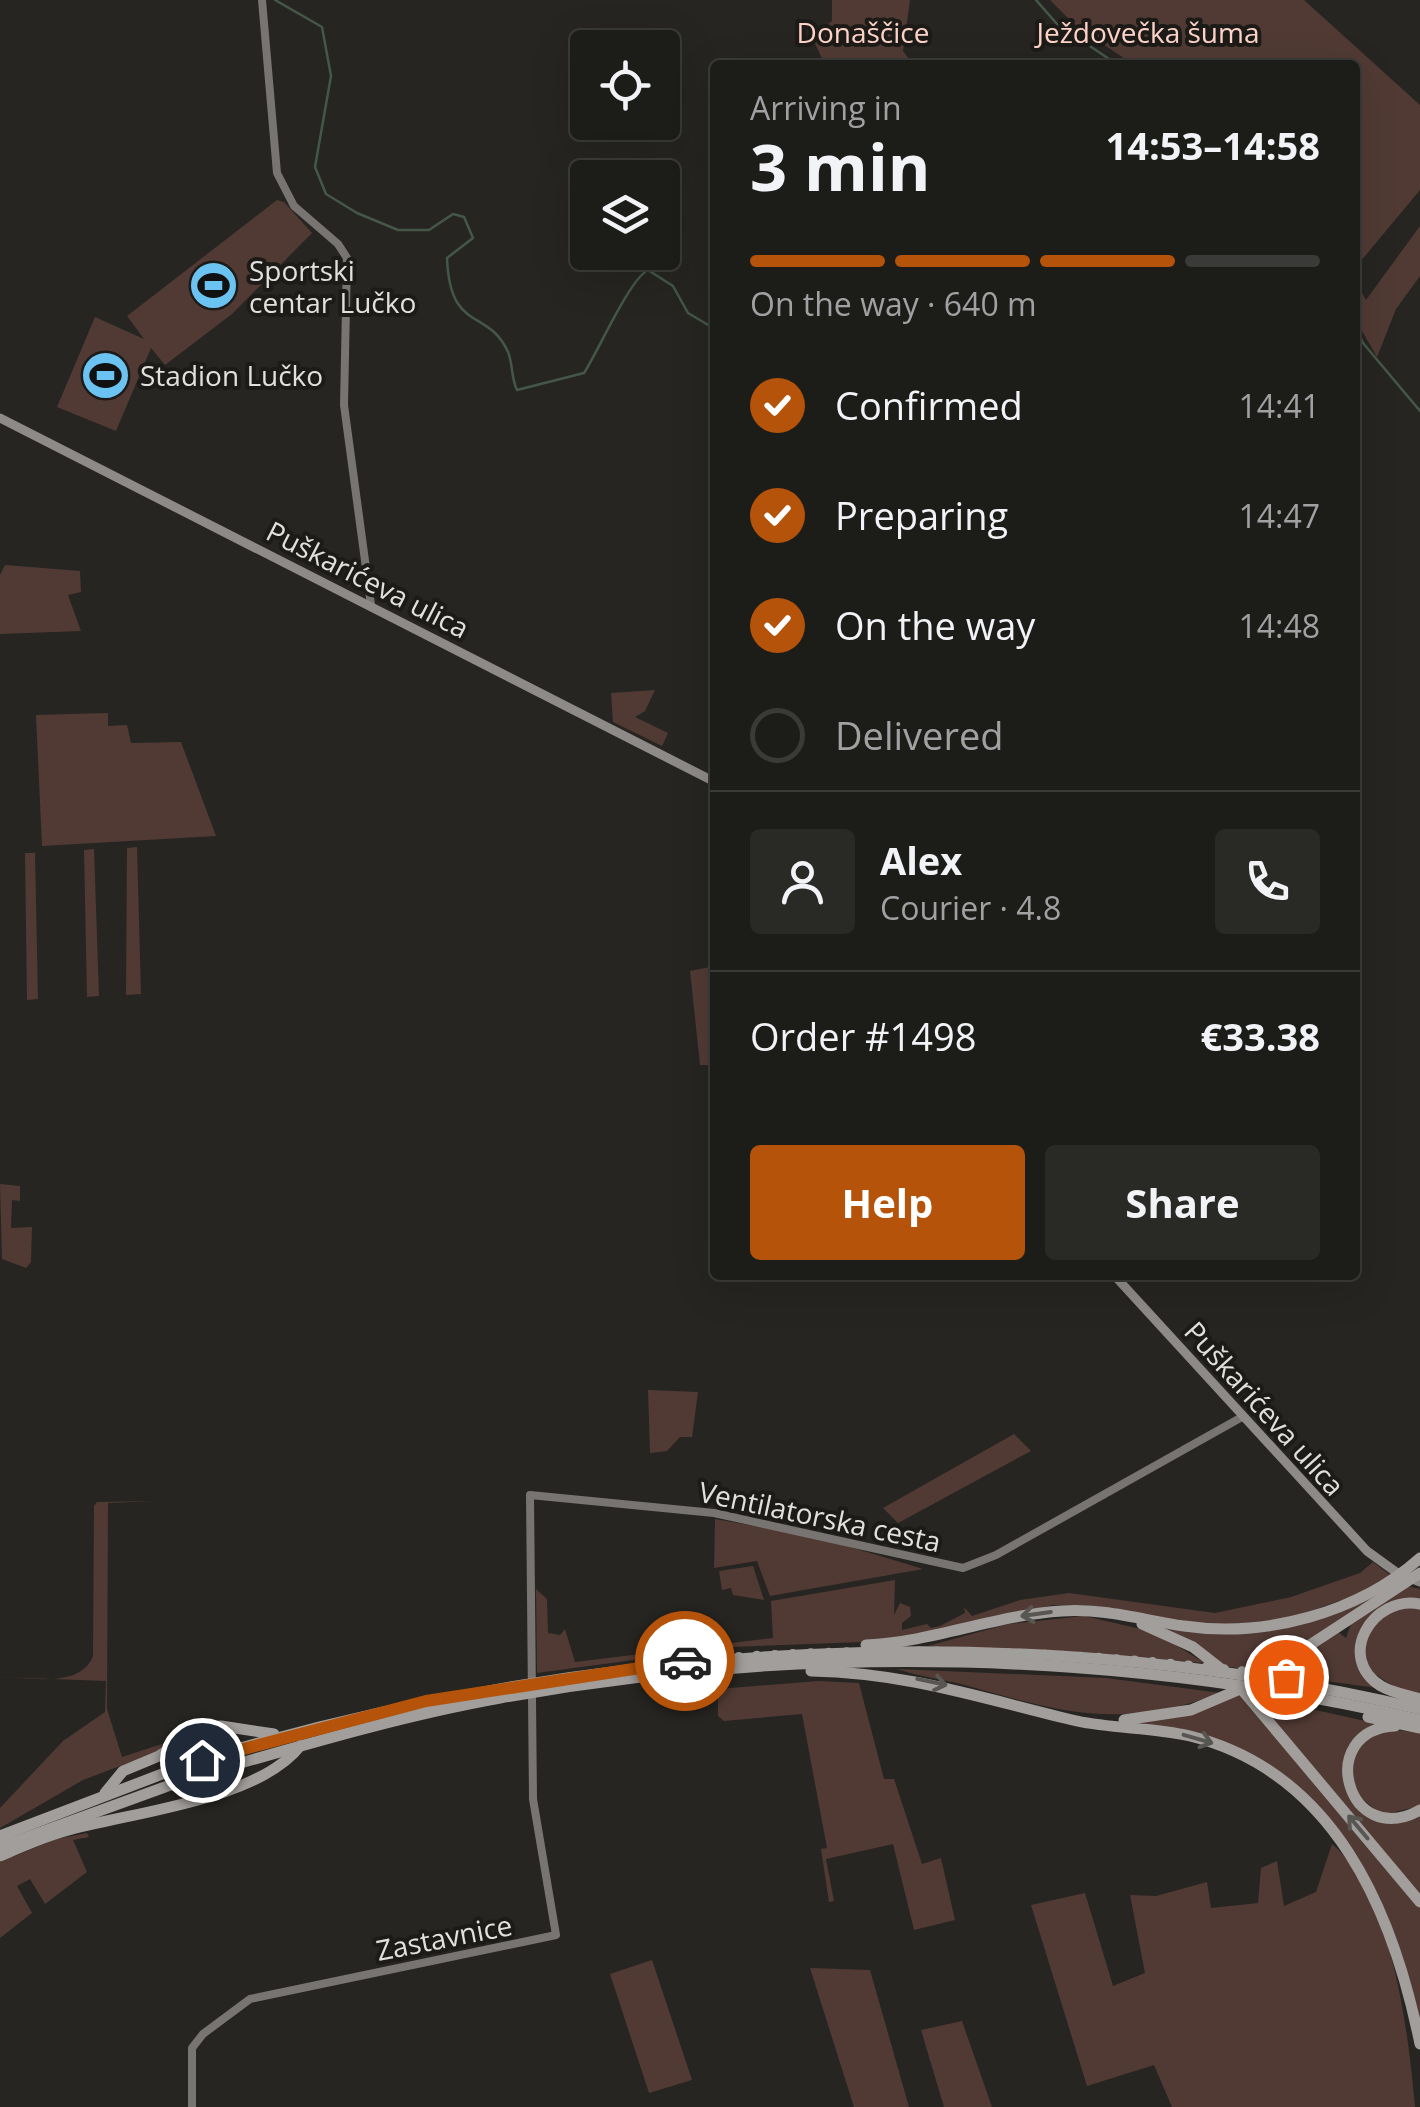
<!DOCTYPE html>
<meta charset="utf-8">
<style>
body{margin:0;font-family:"Open Sans",sans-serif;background:#292926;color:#f1f3f6;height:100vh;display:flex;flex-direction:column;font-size:38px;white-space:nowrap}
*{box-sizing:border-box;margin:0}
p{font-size:32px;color:#a0a1a2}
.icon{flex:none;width:55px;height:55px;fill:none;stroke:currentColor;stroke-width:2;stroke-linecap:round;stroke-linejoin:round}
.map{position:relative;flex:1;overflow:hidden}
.drawer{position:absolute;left:710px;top:60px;width:650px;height:1220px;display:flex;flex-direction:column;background:#1c1c19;border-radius:10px;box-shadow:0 10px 40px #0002,0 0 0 2px #3a3a38}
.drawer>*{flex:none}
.fabs{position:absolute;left:570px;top:30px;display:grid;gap:20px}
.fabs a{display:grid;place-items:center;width:110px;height:110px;border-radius:10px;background:#1c1c19;box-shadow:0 10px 40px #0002,0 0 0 2px #3a3a38;font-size:50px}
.pin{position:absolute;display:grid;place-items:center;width:85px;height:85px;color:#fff;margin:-42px;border:5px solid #fff;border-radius:50%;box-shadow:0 2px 10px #0007}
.courier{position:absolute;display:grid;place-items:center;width:100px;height:100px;margin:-50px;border:8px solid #b45309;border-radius:50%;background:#fff;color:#222;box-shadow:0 2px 12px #0007}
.overview em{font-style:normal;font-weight:700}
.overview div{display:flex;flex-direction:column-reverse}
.overview{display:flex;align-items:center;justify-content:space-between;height:170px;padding:0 40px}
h1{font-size:65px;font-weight:700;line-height:75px}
.bar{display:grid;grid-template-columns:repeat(4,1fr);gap:15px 10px;align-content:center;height:120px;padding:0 40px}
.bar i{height:12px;border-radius:8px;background:#3a3a38}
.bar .selected{background:#b45309}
.bar p{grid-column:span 4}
.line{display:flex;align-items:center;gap:25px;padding:0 40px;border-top:2px solid #3a3a38}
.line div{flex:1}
.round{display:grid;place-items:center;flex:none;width:105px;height:105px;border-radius:10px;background:#292926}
ol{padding:0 40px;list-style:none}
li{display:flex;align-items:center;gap:30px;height:110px}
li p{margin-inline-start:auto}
li .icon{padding:10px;border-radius:50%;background:#b45309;color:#fff;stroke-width:4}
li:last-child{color:#a0a1a2}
li i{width:55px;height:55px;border:5px solid #3a3a38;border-radius:50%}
.primary-button{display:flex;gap:20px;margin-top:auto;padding:20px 40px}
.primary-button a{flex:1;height:115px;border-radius:10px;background:#b45309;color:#fff;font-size:40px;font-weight:700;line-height:115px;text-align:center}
.primary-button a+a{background:#292926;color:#f1f3f6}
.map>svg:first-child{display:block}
.green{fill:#513a34}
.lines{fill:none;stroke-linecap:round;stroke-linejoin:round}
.stream{stroke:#445748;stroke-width:2.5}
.secondary{stroke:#777472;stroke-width:8}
.primary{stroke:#8e8a88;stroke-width:9}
.highway{stroke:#a29e9b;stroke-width:11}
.oneway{stroke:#585653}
.done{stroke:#a09f9c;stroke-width:10;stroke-dasharray:0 18}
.route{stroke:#b45309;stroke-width:12}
.labels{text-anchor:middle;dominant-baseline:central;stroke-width:8;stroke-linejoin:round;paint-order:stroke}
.park-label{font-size:28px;fill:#fdd2c7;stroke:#1c1b18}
.poi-label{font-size:28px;fill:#e1e0de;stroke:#1c1b18;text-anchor:start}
.street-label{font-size:28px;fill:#e1e0de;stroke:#1c1b18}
</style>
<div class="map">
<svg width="1420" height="2107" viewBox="0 0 1420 2107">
<rect width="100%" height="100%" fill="#262521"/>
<g class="green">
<path d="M832,0H910L903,51L913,65H825L812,37L832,21Z"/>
<path d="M1050,0H1304L1420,105V190L1355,268V65H1134L1076,26Z"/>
<path d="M277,200L284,202L312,233L232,314L165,365L151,348L116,431L57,407L95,317L144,339L127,316Z"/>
<path d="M1420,226V276L1396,309L1377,357L1355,319V281L1366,300Z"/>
<path d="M5,565L80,571L81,592L68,595L81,631L0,634V575Z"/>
<path d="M655,690L645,711L635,717L668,733L662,746L613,722L611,693Z"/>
<path d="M108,713V726L127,725L131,743L181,742L216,836L42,846L36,715Z"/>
<path d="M137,847L141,994L126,995L127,848Z"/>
<path d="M94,849L99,996L87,997L84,850Z"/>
<path d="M25,853H35L38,999L27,1000Z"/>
<path d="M715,966V1084L708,1065H700L690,971Z"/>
<path d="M0,1184L20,1186V1201L12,1200L11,1228L32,1227L31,1262L26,1268L2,1259Z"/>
<path d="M648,1390L698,1392L692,1437H680L667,1451L650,1453Z"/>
<path d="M1014,1434L1031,1451L898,1523L883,1508Z"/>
<path d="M155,1501L108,1503L107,1709L122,1757L168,1742L173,1735V1739L157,1752L83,1780L0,1828V1808L63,1741L105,1712L106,1681L0,1677C30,1677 80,1689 93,1656L94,1506L97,1502Z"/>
<path d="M715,1519L821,1538L923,1569L770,1596L757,1561L714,1568Z"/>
<path d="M1373,1562L1390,1575L1353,1596L1299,1615L1251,1624H1204L1089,1605H1053L891,1641L730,1647L537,1673L536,1589L547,1599L548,1633L560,1635L565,1629L575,1662L773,1638L771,1601L895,1580L894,1615L900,1603L910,1607L911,1616L902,1623V1630L927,1624L931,1628L940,1626L965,1613L964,1607L972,1616L1020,1600L1069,1593L1215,1613L1291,1597L1360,1573Z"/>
<path d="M753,1566L764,1600L733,1595L731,1588L722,1590L719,1571Z"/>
<path d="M1398,1582L1262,1672L1225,1666L1160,1626L1255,1631Z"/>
<path d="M1407,1586L1420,1589V1601C1386,1597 1370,1610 1359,1641L1377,1688L1274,1674L1338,1632L1346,1638L1351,1624Z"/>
<path d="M1420,1607V1698C1367,1675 1342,1660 1389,1608Z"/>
<path d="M1084,1616L1154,1632L1205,1663L928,1646L1008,1624Z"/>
<path d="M897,1669L1106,1678L1221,1693C1123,1729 1067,1714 972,1687C948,1680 920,1677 897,1669Z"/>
<path d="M819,1681L859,1683L884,1779H894L922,1864L941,1858L955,1920L914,1930L893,1844L826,1859L834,1901L829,1902L821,1849L827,1848L802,1714L724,1721L718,1716V1689Z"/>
<path d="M1241,1695L1420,1906V2029C1387,1937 1366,1830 1279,1773C1248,1753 1180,1737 1142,1723Z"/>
<path d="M1256,1697L1379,1724L1345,1766L1365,1813L1420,1814V1897Z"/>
<path d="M1389,1729L1420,1733V1806L1382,1815L1355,1793L1350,1763L1366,1738Z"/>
<path d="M87,1833L89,1837L73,1840L87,1872L45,1904L30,1879L17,1886L32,1913L0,1938V1862L56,1839Z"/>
<path d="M1332,1844C1393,1896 1408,2030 1415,2107H1172L1154,2065L1087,2086L1031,1905L1085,1893L1113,1986L1145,1973L1130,1895L1156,1896L1207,1882L1211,1908L1258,1903L1261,1868L1277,1861L1284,1906L1316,1892Z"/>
<path d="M652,1960L692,2080L649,2093L610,1974Z"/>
<path d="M810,1968L870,1970L909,2107H854Z"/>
<path d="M962,2021L992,2107H944L921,2030Z"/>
</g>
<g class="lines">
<g class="stream">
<path d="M275,0L322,27L331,76L315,167L326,194L357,213L398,230H429L453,214L464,217L473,238L447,258C450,334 488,307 508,352C513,364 511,378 517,390L584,373C599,350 629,280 648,270L673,286L688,313L715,329"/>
<path d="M1036,0L1057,24L1118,65"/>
<path d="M1355,325L1363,343L1420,411"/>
</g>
<g class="secondary">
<path d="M262,0L277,173L294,206L338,244L347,258L344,405L371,605"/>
<path d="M192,2107V2048L203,2034L250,1999L556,1935L533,1799L530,1495L714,1513L963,1568L996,1555L1242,1417"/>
</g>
<g class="primary">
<path d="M0,418L715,782"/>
<path d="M1114,1275L1367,1551L1396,1572L1420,1582"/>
</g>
<g class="highway">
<path d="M1420,1604C1373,1595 1335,1657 1381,1686C1393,1693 1407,1695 1420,1699"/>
<path d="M1142,1624L1193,1647L1225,1672"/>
<path d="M866,1645C933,1642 995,1615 1062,1611C1103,1608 1143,1620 1184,1626C1265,1638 1358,1613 1420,1558"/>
<path d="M811,1671C910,1673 983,1699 1077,1721C1114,1729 1153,1727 1190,1736C1335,1772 1393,1911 1420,2044"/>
<path d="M1261,1677L1420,1573"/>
<path d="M1238,1685L1420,1902"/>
<path d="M1368,1717L1420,1728"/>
<path d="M1124,1720L1191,1710L1245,1687"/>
<path d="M1395,1726C1314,1730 1347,1851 1420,1810"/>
<path d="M204,1729L221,1726L274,1734"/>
<path d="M202,1759C597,1642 1017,1614 1420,1709"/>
<path d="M206,1773C304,1745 400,1716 500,1698C803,1643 1121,1650 1420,1720"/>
<path d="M105,1793L123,1771L159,1756L193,1732"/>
<path d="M0,1836L191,1763"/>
<path d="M0,1847L195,1776"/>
<path d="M0,1856C21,1847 43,1837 65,1831C131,1812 258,1801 301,1745"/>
</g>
</g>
<defs><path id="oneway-shaft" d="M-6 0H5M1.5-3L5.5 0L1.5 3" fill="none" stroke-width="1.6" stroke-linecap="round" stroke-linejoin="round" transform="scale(2.5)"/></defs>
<g class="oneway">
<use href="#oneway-shaft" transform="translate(1036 1614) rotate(172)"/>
<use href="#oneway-shaft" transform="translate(932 1682) rotate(12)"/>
<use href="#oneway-shaft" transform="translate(1198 1739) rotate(16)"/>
<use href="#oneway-shaft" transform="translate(1358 1827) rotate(-130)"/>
</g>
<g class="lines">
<path class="done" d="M685,1661C884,1644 1089,1650 1286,1677"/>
<path class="route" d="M202,1760L426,1701L685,1661"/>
</g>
<defs>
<symbol id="stadium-disc" viewBox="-11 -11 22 22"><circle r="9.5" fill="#6bc3f2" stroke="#1c1b18"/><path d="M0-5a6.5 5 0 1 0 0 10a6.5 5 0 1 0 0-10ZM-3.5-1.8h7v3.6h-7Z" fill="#111"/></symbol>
</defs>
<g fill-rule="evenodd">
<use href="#stadium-disc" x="186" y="258" width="55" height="55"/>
<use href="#stadium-disc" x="78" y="348" width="55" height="55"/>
</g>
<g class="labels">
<g class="park-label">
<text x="863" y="32">Donaščice</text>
<text x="1148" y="32">Ježdovečka šuma</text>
</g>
<g class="poi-label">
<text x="249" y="270">Sportski<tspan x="249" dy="32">centar Lučko</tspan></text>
<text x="140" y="375">Stadion Lučko</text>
</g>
<g class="street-label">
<text transform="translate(368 579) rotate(27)">Puškarićeva ulica</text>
<text transform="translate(1265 1408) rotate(48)">Puškarićeva ulica</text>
<text transform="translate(820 1516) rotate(12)">Ventilatorska cesta</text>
<text transform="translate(444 1937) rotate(-11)">Zastavnice</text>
</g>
</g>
</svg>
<div class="fabs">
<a><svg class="icon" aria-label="locate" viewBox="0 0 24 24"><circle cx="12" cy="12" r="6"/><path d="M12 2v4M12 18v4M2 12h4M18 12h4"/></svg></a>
<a><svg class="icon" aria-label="layers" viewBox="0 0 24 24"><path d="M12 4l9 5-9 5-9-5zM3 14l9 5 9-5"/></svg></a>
</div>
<div class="pin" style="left:1286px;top:1677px;background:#ea580c"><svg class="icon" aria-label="bag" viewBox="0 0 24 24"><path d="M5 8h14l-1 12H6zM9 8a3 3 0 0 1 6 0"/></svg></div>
<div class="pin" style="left:202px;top:1760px;background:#1f2937"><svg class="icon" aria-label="home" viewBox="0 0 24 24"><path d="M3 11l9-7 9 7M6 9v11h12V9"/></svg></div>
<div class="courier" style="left:685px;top:1661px"><svg class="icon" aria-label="car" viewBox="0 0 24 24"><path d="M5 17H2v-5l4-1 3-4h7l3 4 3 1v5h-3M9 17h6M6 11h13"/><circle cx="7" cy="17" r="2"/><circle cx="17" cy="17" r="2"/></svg></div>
<section class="drawer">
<div class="overview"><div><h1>3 min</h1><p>Arriving in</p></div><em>14:53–14:58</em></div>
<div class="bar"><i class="selected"></i><i class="selected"></i><i class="selected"></i><i></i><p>On the way · 640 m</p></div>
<ol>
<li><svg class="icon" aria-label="check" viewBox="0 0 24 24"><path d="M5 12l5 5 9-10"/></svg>Confirmed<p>14:41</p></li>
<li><svg class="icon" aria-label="check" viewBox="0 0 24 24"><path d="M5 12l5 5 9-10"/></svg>Preparing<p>14:47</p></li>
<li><svg class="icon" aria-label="check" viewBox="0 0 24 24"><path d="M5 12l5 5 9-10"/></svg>On the way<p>14:48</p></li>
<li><i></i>Delivered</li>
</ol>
<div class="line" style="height:180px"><a class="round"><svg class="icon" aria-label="person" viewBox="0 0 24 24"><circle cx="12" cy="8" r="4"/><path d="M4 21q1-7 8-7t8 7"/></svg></a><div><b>Alex</b><p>Courier · 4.8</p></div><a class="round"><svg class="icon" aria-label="phone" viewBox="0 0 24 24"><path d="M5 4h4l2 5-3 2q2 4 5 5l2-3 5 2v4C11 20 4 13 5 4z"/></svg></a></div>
<div class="line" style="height:130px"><div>Order #1498</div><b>€33.38</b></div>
<div class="primary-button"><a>Help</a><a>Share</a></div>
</section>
</div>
